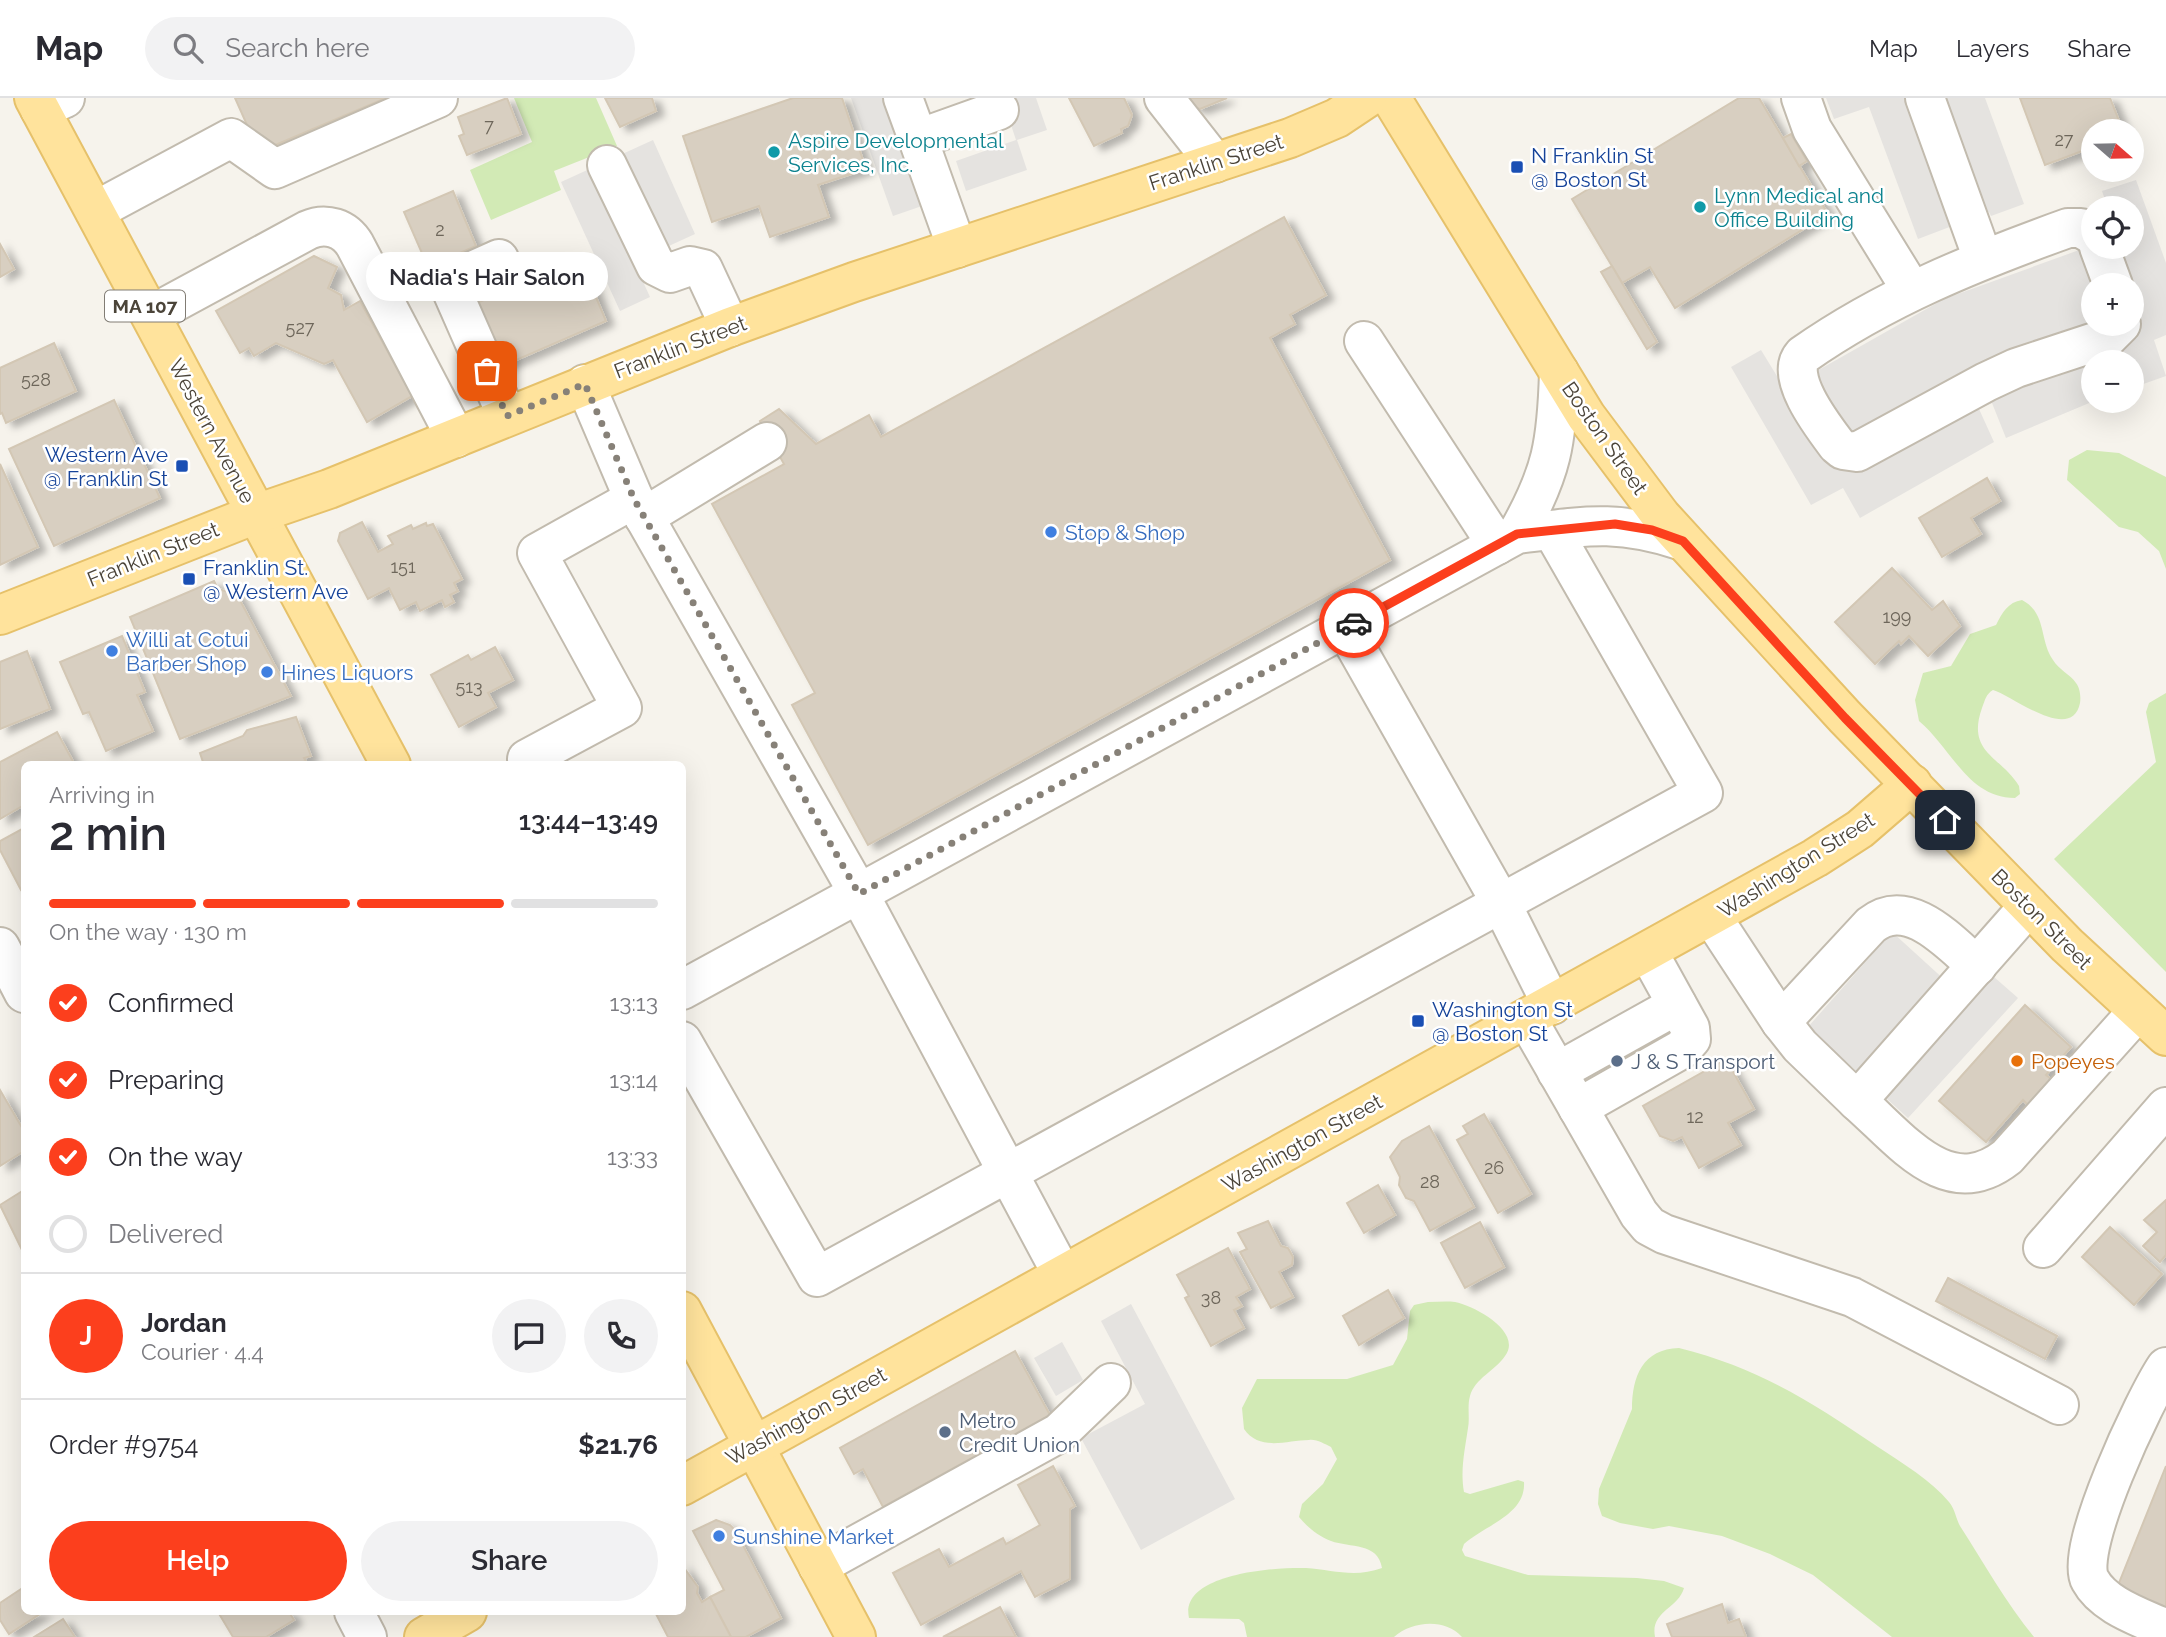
<!DOCTYPE html>
<meta charset="utf-8">
<style>
body{margin:0;font-family:Raleway,sans-serif;background:#f2f2f3;color:#2b2b33;height:100vh;display:flex;flex-direction:column;font-size:26px;white-space:nowrap}
*{box-sizing:border-box;margin:0}
p{font-size:23px;color:#7c7c81}
.icon{flex:none;width:38px;height:38px;fill:none;stroke:currentColor;stroke-width:2;stroke-linecap:round;stroke-linejoin:round}
.map{position:relative;flex:1;overflow:hidden}
.drawer{position:absolute;left:21px;top:663px;width:665px;height:854px;display:flex;flex-direction:column;background:#fff;border-radius:10px;box-shadow:0 7px 28px #0002}
.drawer>*{flex:none}
.needle{width:46px;rotate:110deg}
.fabs{position:absolute;left:2081px;top:21px;display:grid;gap:14px}
.fabs a{display:grid;place-items:center;width:63px;height:63px;border-radius:50%;background:#fff;box-shadow:0 7px 28px #0002;font-size:35px}
.pin{position:absolute;display:grid;place-items:center;width:60px;height:60px;color:#fff;margin:-30px;border-radius:14px;box-shadow:0 4px 10px #0006}
.courier{position:absolute;display:grid;place-items:center;width:70px;height:70px;margin:-35px;border:5px solid #fc3f1d;border-radius:50%;background:#fff;color:#222;box-shadow:0 2px 9px #0007}
.bubble{position:absolute;height:49px;border-radius:24px;background:#fff;box-shadow:0 7px 28px #0002;font-size:23px;font-weight:600;line-height:49px;text-align:center}
.overview em{font-style:normal;font-weight:600}
.overview div{display:flex;flex-direction:column-reverse}
.overview{display:flex;align-items:center;justify-content:space-between;height:119px;padding:0 28px}
h1{font-size:46px;font-weight:600;line-height:52px}
.bar{display:grid;grid-template-columns:repeat(4,1fr);gap:10px 7px;align-content:center;height:84px;padding:0 28px}
.bar i{height:9px;border-radius:5px;background:#e1e1e2}
.bar .on{background:#fc3f1d}
.bar p{grid-column:span 4}
.line{display:flex;align-items:center;gap:18px;padding:0 28px;border-top:2px solid #e1e1e2}
.line div{flex:1}
.round{display:grid;place-items:center;flex:none;width:74px;height:74px;border-radius:37px;background:#f2f2f3}
ol{padding:0 28px;list-style:none}
li{display:flex;align-items:center;gap:21px;height:77px}
li p{margin-inline-start:auto}
li .icon{padding:7px;border-radius:50%;background:#fc3f1d;color:#fff;stroke-width:4}
li:last-child{color:#7c7c81}
li i{width:38px;height:38px;border:4px solid #e1e1e2;border-radius:50%}
.action{display:flex;gap:14px;margin-top:auto;padding:14px 28px}
.action a{flex:1;height:80px;border-radius:42px;background:#fc3f1d;color:#fff;font-size:28px;font-weight:600;line-height:80px;text-align:center}
.action a+a{background:#f2f2f3;color:#2b2b33}
header{display:flex;align-items:center;gap:42px;box-sizing:border-box;height:98px;padding:0 35px;background:#fff;border-bottom:2px solid #e1e1e2}
header strong{font-size:33px}
nav{display:flex;gap:38px;margin-inline-start:auto;font-size:24px}
.search{width:490px;height:63px;background:#f2f2f3;display:flex;align-items:center;gap:18px;box-sizing:border-box;padding:0 24px;border-radius:38px;color:#7c7c81;font-size:26px}
.map>svg:first-child{display:block}
.green{fill:#d2eab5}
.parking{fill:#e5e3e0;fill-rule:evenodd}
.building{fill:#d8cfc1;stroke:#d3c7b4;stroke-width:2;filter:url(#shadow)}
.lines{fill:none;stroke-linecap:round;stroke-linejoin:round}
.minor-casing{stroke:#c2bbae;stroke-width:42}
.major-casing{stroke:#e6c16a;stroke-width:42}
.minor{stroke:#fff;stroke-width:38}
.major{stroke:#ffe39c;stroke-width:38}
.done{stroke:#878178;stroke-width:7;stroke-dasharray:0 12.6}
.route{stroke:#fc3f1d;stroke-width:9}
.culture-dot{fill:#0f9aa8;stroke:#fff;stroke-width:2.5}
.transit-dot{fill:#1a4fb4;stroke:#fff;stroke-width:2.5}
.shop-dot{fill:#3f7fe0;stroke:#fff;stroke-width:2.5}
.service-dot{fill:#5c6f8a;stroke:#fff;stroke-width:2.5}
.food-dot{fill:#e8710a;stroke:#fff;stroke-width:2.5}
.labels{text-anchor:middle;dominant-baseline:central;stroke-width:5;stroke-linejoin:round;paint-order:stroke}
.number-label{font-size:18px;fill:#6e675b}
.shield{fill:#fff;stroke:#817c74;stroke-width:2}
.shield-label{font-size:19px;font-weight:bold;fill:#4b4439}
.culture-label{font-size:21px;fill:#0d838f;stroke:#fff;text-anchor:start}
.transit-label{font-size:21px;fill:#164399;stroke:#fff;text-anchor:start}
.street-label{font-size:21px;fill:#4b4439;stroke:#fff}
.shop-label{font-size:21px;fill:#366cbe;stroke:#fff;text-anchor:start}
.service-label{font-size:21px;fill:#4e5e75;stroke:#fff;text-anchor:start}
.food-label{font-size:21px;fill:#c56008;stroke:#fff;text-anchor:start}
</style>
<header>
<strong>Map</strong>
<div class="search"><svg class="icon" aria-label="search" viewBox="0 0 24 24"><circle cx="10" cy="10" r="6"/><path d="M15 15l6 6"/></svg>Search here</div>
<nav><a>Map</a><a>Layers</a><a>Share</a></nav>
</header>
<div class="map">
<svg width="2166" height="1539" viewBox="0 0 2166 1539">
<defs>
<filter id="shadow"><feDropShadow dx="8" dy="4.5" stdDeviation="3.5" flood-color="#0004"/></filter>
</defs>
<rect width="100%" height="100%" fill="#f6f3ec"/>
<g class="green">
<path d="M514,0H596L617,48L554,73L561,92L491,122L470,72L532,44Z"/>
<path d="M2087,352L2119,355L2166,379V471L2159,453L2138,434L2119,429L2067,382L2069,362Z"/>
<path d="M2022,502C2047,515 2039,542 2053,562C2059,572 2070,576 2076,585C2080,590 2081,599 2080,605C2072,646 2011,597 1993,592C1986,596 1985,602 1982,610C1966,655 2001,658 2019,688L2020,696L2015,700C1968,700 1952,651 1919,623L1915,602L1923,575L1951,568L1970,536L1996,527C2002,515 2008,504 2022,502Z"/>
<path d="M2166,595V874L2054,761L2156,664L2146,614L2149,605Z"/>
<path d="M1428,1204C1437,1204 1446,1203 1455,1204C1475,1208 1523,1234 1505,1258C1495,1273 1475,1280 1470,1298C1467,1308 1470,1320 1468,1330C1465,1351 1460,1372 1464,1394L1470,1396L1518,1382L1524,1384C1526,1417 1485,1427 1464,1446L1462,1452L1465,1458L1528,1477L1637,1480L1664,1483L1684,1490C1678,1511 1650,1513 1655,1539H1462C1445,1520 1412,1523 1394,1539H1247L1244,1525L1239,1521L1189,1520C1179,1475 1277,1469 1306,1470C1333,1472 1355,1480 1382,1470C1378,1444 1350,1450 1331,1443C1318,1438 1307,1429 1299,1419L1302,1406L1323,1386L1337,1361L1331,1349C1324,1346 1317,1341 1309,1342C1287,1342 1260,1354 1244,1331L1242,1310L1257,1281H1347L1393,1267L1407,1241L1410,1213L1414,1207Z"/>
<path d="M1679,1250C1759,1270 1811,1304 1878,1349C1902,1365 1931,1382 1949,1404C1955,1411 1956,1421 1960,1428C1984,1465 2006,1505 2034,1539H1892L1813,1477L1770,1456L1722,1438L1669,1428L1653,1431L1620,1425L1602,1418L1598,1406L1599,1391L1632,1311C1632,1278 1643,1251 1679,1250Z"/>
</g>
<g class="parking">
<path d="M851,0H909L922,108L893,118Z"/>
<path d="M1002,0H1036L1047,32L1017,42L1027,72L966,93L956,63L1016,42Z"/>
<path d="M1826,0H1985L2024,106L1991,118L1989,114L1918,141L1869,9L1834,21Z"/>
<path d="M653,42L695,136L634,164L650,199L620,213L561,84Z"/>
<path d="M2136,82L2166,165V237L2154,242L2166,278L2132,290V264H2093L2094,303L2006,340L1992,305L1979,311L1994,344L1860,420L1843,390L1811,407L1731,269L1761,252L1785,291L1944,201L2093,147L2132,149V110H2108L2102,93ZM2093,187H2132V226H2093Z"/>
<path d="M1892,834L1970,905L1994,879L2018,900L1908,1020L1808,929Z"/>
<path d="M1131,1206L1235,1401L1141,1452L1081,1340L1145,1306L1101,1223Z"/>
<path d="M1062,1244L1083,1282L1056,1298L1034,1260Z"/>
</g>
<g class="building">
<path d="M235,0H386L259,54Z"/>
<path d="M507,0L521,36L467,57L459,38L464,36L458,19Z"/>
<path d="M605,0H652L656,13L620,29Z"/>
<path d="M793,0H842L866,71L818,87L829,119L770,139L759,108L712,124L683,38Z"/>
<path d="M1069,0H1124L1132,17L1128,28L1121,31L1122,35L1094,48Z"/>
<path d="M1186,0H1227L1200,11L1193,9Z"/>
<path d="M1739,0H1759L1828,116L1675,210L1650,169L1622,185L1572,101Z"/>
<path d="M2020,0H2110L2123,33H2093V49L2045,67Z"/>
<path d="M1791,36L1807,63L1799,68L1783,40Z"/>
<path d="M453,93L476,148L428,169L404,114Z"/>
<path d="M1284,119L1326,197L1290,217L1295,226L1270,240L1390,462L868,747L792,607L815,595L712,406L784,366L760,323L779,311L816,346L869,317L881,339Z"/>
<path d="M0,146L14,171L0,179Z"/>
<path d="M314,158L337,169L328,190L341,197L344,212L360,203L412,298L367,324L333,262L324,266L276,245L254,258L249,250L240,255L216,213Z"/>
<path d="M580,161L606,223L498,270L472,207Z"/>
<path d="M1612,168L1657,244L1647,251L1601,174Z"/>
<path d="M54,245L76,293L6,325L2,315L0,316V270Z"/>
<path d="M114,302L160,400L54,448L9,351Z"/>
<path d="M0,366L38,449L0,467Z"/>
<path d="M1987,380L2000,403L1971,420L1981,436L1942,459L1919,420Z"/>
<path d="M362,424L378,454L393,446L388,438L411,427L413,431L426,425L427,428L433,426L462,481L454,485L458,493L450,497L454,504L445,509L442,502L420,513L416,504L400,512L389,490L368,501L338,443L340,435Z"/>
<path d="M1892,470L1932,512L1943,503L1960,528L1928,558L1909,538L1901,546L1899,543L1875,566L1835,524Z"/>
<path d="M214,483L218,491L228,494L234,491L291,598L180,641L130,519Z"/>
<path d="M122,538L145,594L137,597L153,633L106,653L89,614L83,616L60,564Z"/>
<path d="M495,549L513,582L488,595L496,609L459,629L431,577L468,557L471,562Z"/>
<path d="M27,553L50,611L0,631V564Z"/>
<path d="M296,619L311,658L304,660L306,663L297,667H204L200,655L243,638L247,632Z"/>
<path d="M57,634L75,667H24V707L0,721V664Z"/>
<path d="M24,730V790L21,792L0,752V743Z"/>
<path d="M2025,907L2071,949L2046,977L2051,981L2028,1007L2023,1002L1986,1044L1939,1003Z"/>
<path d="M1726,961L1754,1011L1728,1025L1741,1047L1699,1070L1682,1039L1673,1043L1660,1038L1643,1008Z"/>
<path d="M0,992L24,1033V1053L0,1068Z"/>
<path d="M1484,1016L1531,1096L1498,1115L1457,1042L1468,1036L1463,1028Z"/>
<path d="M1429,1028L1474,1109L1430,1133L1414,1103L1406,1100L1399,1087L1400,1079L1390,1059L1402,1043Z"/>
<path d="M1378,1087L1395,1117L1364,1135L1347,1105Z"/>
<path d="M24,1092V1156L0,1107Z"/>
<path d="M2166,1102V1157L2160,1164L2143,1148L2157,1134L2144,1122Z"/>
<path d="M1268,1123L1281,1148L1288,1150L1293,1159L1292,1167L1279,1174L1293,1199L1271,1210L1240,1154L1247,1151L1238,1135Z"/>
<path d="M1480,1124L1504,1169L1465,1190L1441,1145Z"/>
<path d="M2110,1129L2162,1176L2134,1207L2082,1159Z"/>
<path d="M1228,1150L1250,1191L1236,1199L1242,1208L1234,1212L1244,1230L1211,1248L1185,1200L1189,1198L1177,1177Z"/>
<path d="M1948,1180L2057,1238L2045,1261L1936,1203Z"/>
<path d="M1388,1192L1404,1220L1359,1247L1343,1218Z"/>
<path d="M1015,1253L1050,1317L883,1409L863,1371L854,1376L840,1350Z"/>
<path d="M1053,1368L1075,1408L1070,1411V1481L1035,1499L1021,1473L921,1527L893,1475L939,1451L949,1469L1003,1440L1006,1446L1040,1427L1018,1387Z"/>
<path d="M2166,1368V1511L2117,1490Z"/>
<path d="M716,1422L730,1427L735,1432L781,1520L746,1539H731L710,1499L724,1492L693,1433Z"/>
<path d="M682,1467L698,1489L697,1495L702,1504L710,1499L731,1539H668L655,1514H682Z"/>
<path d="M24,1489V1514H43L9,1536L0,1522V1505Z"/>
<path d="M1722,1506L1728,1525L1739,1521L1746,1539H1672L1667,1526Z"/>
<path d="M1000,1509L1016,1539H943Z"/>
<path d="M218,1514H289L294,1522L266,1539H233Z"/>
<path d="M63,1521L75,1539H34Z"/>
</g>
<g class="lines">
<defs>
<g id="minor">
<path d="M903,0L918,41"/>
<path d="M1164,0L1215,65"/>
<path d="M1801,0L1812,31L1912,193"/>
<path d="M1925,0L1983,161"/>
<path d="M40,11L65,0"/>
<path d="M607,67L656,168L670,175L690,168L703,171L730,229"/>
<path d="M95,113L231,40L275,71L438,0"/>
<path d="M2093,137L2081,130H2068C1976,163 1884,200 1803,257C1784,278 1822,327 1837,347L1843,352L1857,354L1986,284L2016,270L2107,240L2121,226"/>
<path d="M2099,149L2113,187"/>
<path d="M957,150L918,41L999,12"/>
<path d="M499,161L448,184L507,318"/>
<path d="M151,217L308,132C326,124 345,130 355,147L456,340"/>
<path d="M1364,243L1497,447"/>
<path d="M585,286L634,401L859,796L1062,1176"/>
<path d="M644,419L767,344"/>
<path d="M1517,436C1552,375 1557,344 1559,274"/>
<path d="M1345,530L1501,805L1552,907"/>
<path d="M530,667L527,661L622,610L537,455L634,401"/>
<path d="M1712,819L1781,924L1800,948L1857,1003L2029,808"/>
<path d="M0,849L24,895"/>
<path d="M682,892L1517,436C1584,428 1617,421 1683,443"/>
<path d="M1527,921L1639,1116L1649,1128L1664,1136L1852,1199L2059,1307"/>
<path d="M1781,924L1871,827C1909,797 1950,845 1977,868"/>
<path d="M682,943L817,1179L1703,695L1552,432"/>
<path d="M1557,974L1677,907"/>
<path d="M1857,1003C1901,1041 1947,1106 2007,1059L2138,913"/>
<path d="M1578,1010L1682,951L1691,941L1690,930L1648,854"/>
<path d="M2043,1150L2166,1009"/>
<path d="M2166,1269C2145,1300 2073,1452 2090,1482C2104,1508 2141,1519 2166,1531"/>
<path d="M818,1468L1059,1335L1111,1285"/>
<path d="M354,1514L367,1539"/>
</g>
<g id="major">
<path d="M34,0L391,667"/>
<path d="M1391,0L1586,318L1661,418L1845,619L2067,847L2166,938"/>
<path d="M0,517L256,416L329,391L730,229L854,184L1290,40L1337,20L1367,0"/>
<path d="M682,1213L856,1539"/>
<path d="M682,1388L1815,760L1860,731L1912,686"/>
<path d="M424,1539L467,1514"/>
</g>
</defs>
<use href="#minor" class="minor-casing"/>
<use href="#major" class="major-casing"/>
<use href="#minor" class="minor"/>
<use href="#major" class="major"/>
</g>
<g class="lines">
<path class="done" d="M487,273L507,318L585,286L634,401L859,796L1354,525"/>
<path class="route" d="M1354,525L1517,436L1615,426L1652,432L1683,443L1845,620L1945,722"/>
</g>
<g class="culture-dot">
<circle cx="774" cy="54" r="7"/>
<circle cx="1700" cy="109" r="7"/>
</g>
<g class="transit-dot">
<rect x="1510" y="62" width="14" height="14" rx="3.5"/>
<rect x="175" y="361" width="14" height="14" rx="3.5"/>
<rect x="182" y="474" width="14" height="14" rx="3.5"/>
<rect x="1411" y="916" width="14" height="14" rx="3.5"/>
</g>
<g class="shop-dot">
<circle cx="1051" cy="434" r="7"/>
<circle cx="112" cy="553" r="7"/>
<circle cx="267" cy="574" r="7"/>
<circle cx="719" cy="1438" r="7"/>
</g>
<g class="service-dot">
<circle cx="1617" cy="963" r="7"/>
<circle cx="945" cy="1334" r="7"/>
</g>
<circle class="food-dot" cx="2017" cy="963" r="7"/>
<g class="labels">
<g class="number-label">
<text x="489" y="27">7</text>
<text x="2064" y="41">27</text>
<text x="440" y="131">2</text>
<text x="300" y="229">527</text>
<text x="36" y="281">528</text>
<text x="403" y="468">151</text>
<text x="1897" y="518">199</text>
<text x="469" y="588">513</text>
<text x="1695" y="1018">12</text>
<text x="1494" y="1069">26</text>
<text x="1430" y="1083">28</text>
<text x="1211" y="1199">38</text>
</g>
<rect class="shield" x="105" y="192.5" width="80" height="31" rx="5"/>
<g class="shield-label">
<text x="145" y="208">MA 107</text>
</g>
<g class="culture-label">
<text x="788" y="42">Aspire Developmental<tspan x="788" dy="24">Services, Inc.</tspan></text>
<text x="1714" y="97">Lynn Medical and<tspan x="1714" dy="24">Office Building</tspan></text>
</g>
<g class="transit-label">
<text x="1531" y="57">N Franklin St<tspan x="1531" dy="24">@ Boston St</tspan></text>
<text x="168" y="356" text-anchor="end">Western Ave<tspan x="168" dy="24">@ Franklin St</tspan></text>
<text x="203" y="469">Franklin St.<tspan x="203" dy="24">@ Western Ave</tspan></text>
<text x="1432" y="911">Washington St<tspan x="1432" dy="24">@ Boston St</tspan></text>
</g>
<g class="street-label">
<text transform="translate(1216 64) rotate(-18)">Franklin Street</text>
<text transform="translate(680 249) rotate(-21)">Franklin Street</text>
<text transform="translate(212 333) rotate(62)">Western Avenue</text>
<text transform="translate(1605 340) rotate(55)">Boston Street</text>
<text transform="translate(153 456) rotate(-22)">Franklin Street</text>
<text transform="translate(1796 767) rotate(-32)">Washington Street</text>
<text transform="translate(2042 821) rotate(45)">Boston Street</text>
<text transform="translate(1302 1045) rotate(-29)">Washington Street</text>
<text transform="translate(806 1318) rotate(-29)">Washington Street</text>
</g>
<g class="shop-label">
<text x="1065" y="434">Stop &amp; Shop</text>
<text x="126" y="541">Willi at Cotui<tspan x="126" dy="24">Barber Shop</tspan></text>
<text x="281" y="574">Hines Liquors</text>
<text x="733" y="1438">Sunshine Market</text>
</g>
<g class="service-label">
<text x="1631" y="963">J &amp; S Transport</text>
<text x="959" y="1322">Metro<tspan x="959" dy="24">Credit Union</tspan></text>
</g>
<g class="food-label">
<text x="2031" y="963">Popeyes</text>
</g>
</g>
</svg>
<div class="fabs">
<a><svg class="needle" viewBox="-14 -14 28 28"><path d="M0-13l5 13h-10z" fill="#e53935"/><path d="M0 13l5-13h-10z" fill="#7c7c81"/></svg></a>
<a><svg class="icon" aria-label="locate" viewBox="0 0 24 24"><circle cx="12" cy="12" r="6"/><path d="M12 2v4M12 18v4M2 12h4M18 12h4"/></svg></a>
<a>+</a>
<a>−</a>
</div>
<div class="pin" style="left:487px;top:273px;background:#ea580c"><svg class="icon" aria-label="bag" viewBox="0 0 24 24"><path d="M5 8h14l-1 12H6zM9 8a3 3 0 0 1 6 0"/></svg></div>
<div class="pin" style="left:1945px;top:722px;background:#1f2937"><svg class="icon" aria-label="home" viewBox="0 0 24 24"><path d="M3 11l9-7 9 7M6 9v11h12V9"/></svg></div>
<div class="courier" style="left:1354px;top:525px"><svg class="icon" aria-label="car" viewBox="0 0 24 24"><path d="M5 17H2v-5l4-1 3-4h7l3 4 3 1v5h-3M9 17h6M6 11h13"/><circle cx="7" cy="17" r="2"/><circle cx="17" cy="17" r="2"/></svg></div>
<div class="bubble" style="left:366px;top:154px;width:242px">Nadia's Hair Salon</div>
<section class="drawer">
<div class="overview"><div><h1>2 min</h1><p>Arriving in</p></div><em>13:44–13:49</em></div>
<div class="bar"><i class="on"></i><i class="on"></i><i class="on"></i><i></i><p>On the way · 130 m</p></div>
<ol>
<li><svg class="icon" aria-label="check" viewBox="0 0 24 24"><path d="M5 12l5 5 9-10"/></svg>Confirmed<p>13:13</p></li>
<li><svg class="icon" aria-label="check" viewBox="0 0 24 24"><path d="M5 12l5 5 9-10"/></svg>Preparing<p>13:14</p></li>
<li><svg class="icon" aria-label="check" viewBox="0 0 24 24"><path d="M5 12l5 5 9-10"/></svg>On the way<p>13:33</p></li>
<li><i></i>Delivered</li>
</ol>
<div class="line" style="height:126px"><b class="round" style="background:#fc3f1d;color:#fff">J</b><div><b>Jordan</b><p>Courier · 4.4</p></div><a class="round"><svg class="icon" aria-label="chat" viewBox="0 0 24 24"><path d="M4 5h16v11H9l-5 4z"/></svg></a><a class="round"><svg class="icon" aria-label="phone" viewBox="0 0 24 24"><path d="M5 4h4l2 5-3 2q2 4 5 5l2-3 5 2v4C11 20 4 13 5 4z"/></svg></a></div>
<div class="line" style="height:91px"><div>Order #9754</div><b>$21.76</b></div>
<div class="action"><a>Help</a><a>Share</a></div>
</section>
</div>
